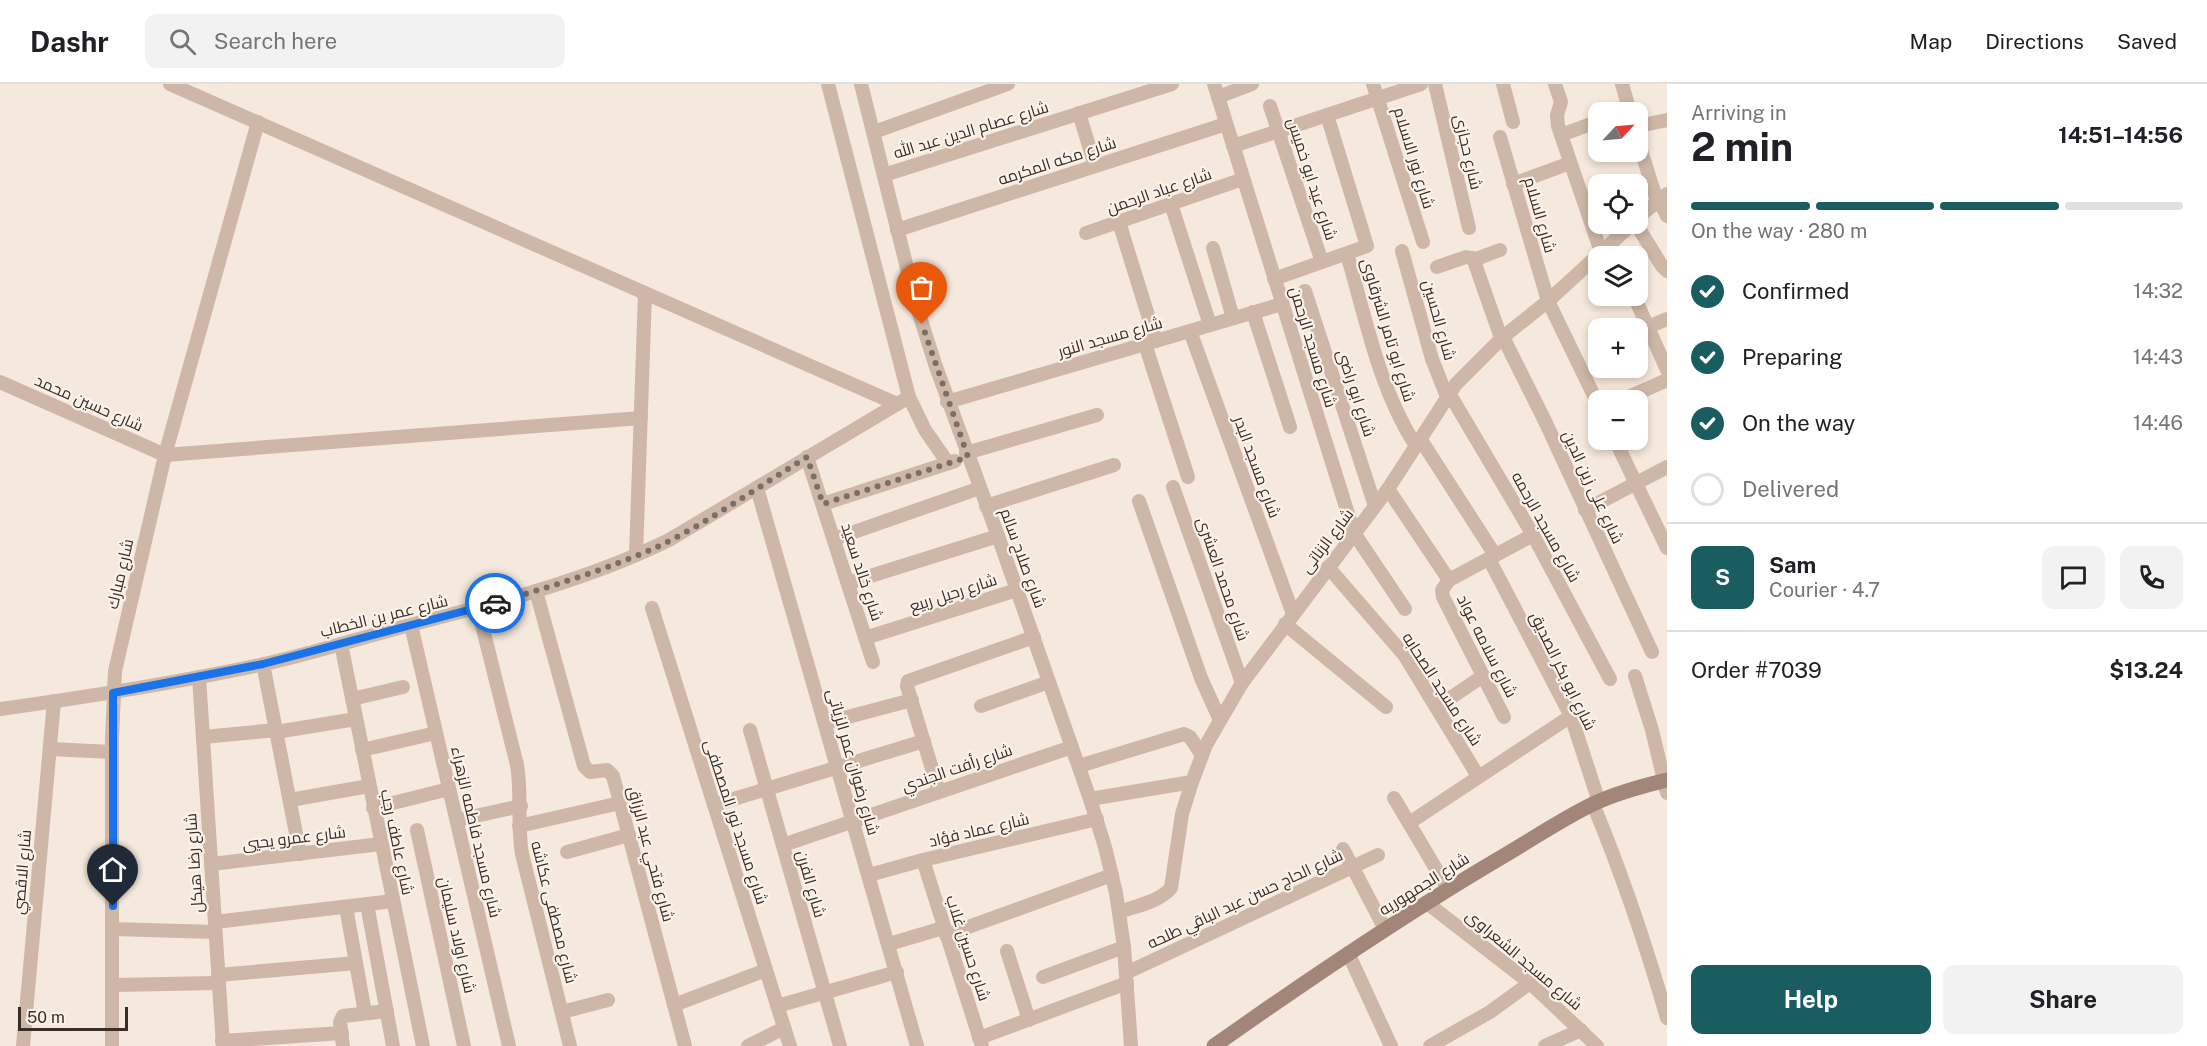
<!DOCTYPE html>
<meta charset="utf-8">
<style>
body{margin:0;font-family:"Public Sans",Cairo,sans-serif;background:#f2f2f2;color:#202124;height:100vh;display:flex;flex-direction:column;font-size:22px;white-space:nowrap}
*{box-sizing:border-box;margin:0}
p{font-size:20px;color:#757577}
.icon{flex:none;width:33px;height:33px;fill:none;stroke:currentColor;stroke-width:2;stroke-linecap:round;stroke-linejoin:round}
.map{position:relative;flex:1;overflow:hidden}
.side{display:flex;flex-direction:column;background:#fff;width:540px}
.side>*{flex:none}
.needle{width:39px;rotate:64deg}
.buttons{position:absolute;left:1588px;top:18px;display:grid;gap:12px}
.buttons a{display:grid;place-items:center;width:60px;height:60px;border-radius:12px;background:#fff;box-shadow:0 3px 9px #0003;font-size:30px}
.scale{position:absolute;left:18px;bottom:15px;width:110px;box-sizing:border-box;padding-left:6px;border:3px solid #3a2d28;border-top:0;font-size:16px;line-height:21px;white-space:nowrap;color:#3a2d28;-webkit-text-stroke:4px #fbf2e9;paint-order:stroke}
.pin{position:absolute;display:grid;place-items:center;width:51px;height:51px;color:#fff;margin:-62px -26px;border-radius:50% 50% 50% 0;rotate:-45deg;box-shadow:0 0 6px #0007}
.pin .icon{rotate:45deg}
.courier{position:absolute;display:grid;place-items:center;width:60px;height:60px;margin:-30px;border:4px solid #1a73e8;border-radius:50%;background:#fff;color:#222;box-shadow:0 2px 8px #0007}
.overview em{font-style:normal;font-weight:700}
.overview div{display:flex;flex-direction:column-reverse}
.overview{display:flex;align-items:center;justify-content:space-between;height:102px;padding:0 24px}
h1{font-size:39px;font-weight:700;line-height:45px}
.bar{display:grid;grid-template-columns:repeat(4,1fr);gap:9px 6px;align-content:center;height:72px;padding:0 24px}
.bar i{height:8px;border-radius:4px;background:#e0e0e0}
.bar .on{background:#195d60}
.bar p{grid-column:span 4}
.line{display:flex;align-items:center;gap:15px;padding:0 24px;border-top:2px solid #e0e0e0}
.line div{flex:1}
.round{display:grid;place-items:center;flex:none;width:63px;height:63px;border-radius:12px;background:#f2f2f2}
ol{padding:0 24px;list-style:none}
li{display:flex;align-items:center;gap:18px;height:66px}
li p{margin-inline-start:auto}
li .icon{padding:6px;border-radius:50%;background:#195d60;color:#fff;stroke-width:4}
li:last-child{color:#757577}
li i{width:33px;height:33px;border:3px solid #e0e0e0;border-radius:50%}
.cta{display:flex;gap:12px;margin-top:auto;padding:12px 24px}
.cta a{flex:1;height:69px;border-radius:12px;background:#195d60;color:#fff;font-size:24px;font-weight:700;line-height:69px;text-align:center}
.cta a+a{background:#f2f2f2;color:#202124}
header{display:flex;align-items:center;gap:36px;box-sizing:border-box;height:84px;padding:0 30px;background:#fff;border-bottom:2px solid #e0e0e0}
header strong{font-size:28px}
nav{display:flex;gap:33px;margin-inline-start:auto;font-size:21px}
.search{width:420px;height:54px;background:#f2f2f2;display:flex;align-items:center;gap:15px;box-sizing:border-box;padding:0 21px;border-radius:12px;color:#757577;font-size:22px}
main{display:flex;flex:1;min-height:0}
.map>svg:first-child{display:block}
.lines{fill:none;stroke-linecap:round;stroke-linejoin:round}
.minor{stroke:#ceb7a6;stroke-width:14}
.secondary{stroke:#a28677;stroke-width:15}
.done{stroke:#7b6e67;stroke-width:6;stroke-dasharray:0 10.8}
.route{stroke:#1a73e8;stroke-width:8}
.labels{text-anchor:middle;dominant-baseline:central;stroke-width:4.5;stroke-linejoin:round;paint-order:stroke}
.street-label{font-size:16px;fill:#3a2d28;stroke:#fbf2e9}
</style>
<header>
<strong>Dashr</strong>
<div class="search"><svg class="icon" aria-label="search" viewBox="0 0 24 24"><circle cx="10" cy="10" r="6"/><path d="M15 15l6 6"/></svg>Search here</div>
<nav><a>Map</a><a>Directions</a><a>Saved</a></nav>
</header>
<main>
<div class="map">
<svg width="1667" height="962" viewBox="0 0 1667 962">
<rect width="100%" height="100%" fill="#f5e8dc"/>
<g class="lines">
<g class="minor">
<path d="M170,0L897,320"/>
<path d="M828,0L909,313L925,346L948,379"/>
<path d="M861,0L916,220L935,280L998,452L1090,715L1105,763L1116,809L1124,863L1131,962"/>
<path d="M1214,0L1354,449L1405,525"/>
<path d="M1373,0L1423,158"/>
<path d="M1435,0L1469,144"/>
<path d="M1503,0L1513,38"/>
<path d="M1555,0L1561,18L1557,31L1558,42L1601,168"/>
<path d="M1622,0L1630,28"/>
<path d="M1218,13L1252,0"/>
<path d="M1270,22L1322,178"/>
<path d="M1079,29L1095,82"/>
<path d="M1638,42L1667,36"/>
<path d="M874,48L1008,0"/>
<path d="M1561,51L1599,37"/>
<path d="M1500,53L1548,217L1599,322"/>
<path d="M1638,57L1657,117"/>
<path d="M1233,62L1421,0"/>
<path d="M884,91L1172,0"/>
<path d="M1513,100L1570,79"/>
<path d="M1659,116L1667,132"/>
<path d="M1171,120L1210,241"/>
<path d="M1638,133L1667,110"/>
<path d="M1119,138L1156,257"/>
<path d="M1636,140L1662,182L1667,187"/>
<path d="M897,146L1226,40"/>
<path d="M1086,149L1243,95"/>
<path d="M1213,164L1233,234"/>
<path d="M1402,167L1432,275L1447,313"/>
<path d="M1347,170C1366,235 1379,305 1416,362"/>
<path d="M1473,174L1501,254"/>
<path d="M1437,183L1466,173L1476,175L1500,166"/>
<path d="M1274,195L1367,162L1327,31"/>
<path d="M1305,207L1375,422"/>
<path d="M1634,212L1667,286"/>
<path d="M1253,228L1290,343"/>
<path d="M1648,243L1667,235"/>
<path d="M1190,247L1293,530"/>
<path d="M1503,253L1544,335L1652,568"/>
<path d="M1145,260L1188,393"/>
<path d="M0,298L165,371L641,334"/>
<path d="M1449,309L1533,451L1610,595"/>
<path d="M1622,316L1667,296"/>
<path d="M947,318L1282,220"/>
<path d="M1421,356L1495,471"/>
<path d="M1615,356L1667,464"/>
<path d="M966,369L1097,331"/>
<path d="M807,373L873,578"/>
<path d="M1173,403L1242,599"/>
<path d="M757,404L917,962"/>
<path d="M1388,405L1449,496"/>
<path d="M1139,417L1201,594L1220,636"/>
<path d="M823,420L955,377"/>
<path d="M986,422L1114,381"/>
<path d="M1585,426L1667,383"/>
<path d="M834,455L980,404"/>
<path d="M636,471L645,209"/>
<path d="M1489,475L1571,632L1599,718"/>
<path d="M1328,483L1405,572L1478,692"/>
<path d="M848,499L998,452"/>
<path d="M536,507L584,682L590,688L607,686L613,692L685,962"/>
<path d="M652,524L790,962"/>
<path d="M478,525L517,681C522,711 517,740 522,770L570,962"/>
<path d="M1285,540L1386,623"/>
<path d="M411,541L509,962"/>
<path d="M865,554L1017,506"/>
<path d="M341,560L423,962"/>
<path d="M263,580L300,770"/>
<path d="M1635,592L1652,646L1667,709"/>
<path d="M199,593L223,962"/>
<path d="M352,615L403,603"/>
<path d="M981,622L1049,598"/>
<path d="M1437,623L1483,592"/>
<path d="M0,625C87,613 174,599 260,581C311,570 360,554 410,541C497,519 588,496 669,456L909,313"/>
<path d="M1504,633L1443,513L1442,506L1449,496L1533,451"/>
<path d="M825,639L912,616"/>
<path d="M750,646L840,962"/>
<path d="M276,648L356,635"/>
<path d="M203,653L276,646"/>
<path d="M50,665L112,668"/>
<path d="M362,666L436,649"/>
<path d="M1079,682L1184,650L1190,653L1202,671"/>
<path d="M939,708L907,602L908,597L1034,553"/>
<path d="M1394,714L1448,805"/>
<path d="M1090,715L1192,698"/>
<path d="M290,716L369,702"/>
<path d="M1593,720C1622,790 1646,861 1667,934"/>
<path d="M714,721L924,657"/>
<path d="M373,724L449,705"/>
<path d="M457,736L521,722"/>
<path d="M1409,739L1571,632"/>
<path d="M519,742L620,719"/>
<path d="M417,746L464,962"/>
<path d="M783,761L1072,663"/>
<path d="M1343,765L1385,845"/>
<path d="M567,768L629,751"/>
<path d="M923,776L982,962"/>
<path d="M211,780L381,760"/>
<path d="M869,791L923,776L1097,735"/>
<path d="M1427,819L1530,899L1597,962"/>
<path d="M367,820L393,962"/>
<path d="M346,823L365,929"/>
<path d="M1119,828C1136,822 1159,818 1171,804L1182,730L1192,698L1206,661L1242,599L1388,405L1456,300L1503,253L1548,217L1632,140"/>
<path d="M215,838L393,817"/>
<path d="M113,845L215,848"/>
<path d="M946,851L1112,791"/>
<path d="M889,860L943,844"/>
<path d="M1007,867L1029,936"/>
<path d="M1348,869L1391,962"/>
<path d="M1126,889L1378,771"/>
<path d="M218,891L356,879"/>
<path d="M1043,893L1124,863"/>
<path d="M113,901L219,899"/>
<path d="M674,921L766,886"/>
<path d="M777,922L897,888"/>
<path d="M562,928L608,916"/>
<path d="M979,954L1127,899"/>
<path d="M222,957L342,949"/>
<path d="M23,962L54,617"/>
<path d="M112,962V655L115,587L165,371L258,38"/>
<path d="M343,962L340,938L343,932L387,927"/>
<path d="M748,962L784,944"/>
<path d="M1430,962L1490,928L1530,899"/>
<path d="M1545,962L1581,946"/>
</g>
<path class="secondary" d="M1214,962C1306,897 1399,834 1495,777C1528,758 1560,736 1593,720C1616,709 1642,702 1667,696"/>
</g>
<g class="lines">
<path class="done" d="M495,519C549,503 606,486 657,463C709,438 758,403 807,373L823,420L968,373L922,240"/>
<path class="route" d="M113,822V609L263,580L495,519"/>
</g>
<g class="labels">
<g class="street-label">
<text transform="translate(971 46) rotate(-17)">شارع عصام الدين عبد الله</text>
<text transform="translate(1468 68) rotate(77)">شارع حجازى</text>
<text transform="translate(1414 74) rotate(73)">شارع نور الاسلام</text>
<text transform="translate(1057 77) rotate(-18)">شارع مكه المكرمه</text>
<text transform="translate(1312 95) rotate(72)">شارع عيد ابو خميس</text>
<text transform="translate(1159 107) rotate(-19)">شارع عباد الرحمن</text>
<text transform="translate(1540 131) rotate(74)">شارع السلام</text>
<text transform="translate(1439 236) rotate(74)">شارع الحسين</text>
<text transform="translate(1388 246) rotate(73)">شارع ابو تامر الشرقاوى</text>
<text transform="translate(1110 253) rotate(-16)">شارع مسجد النور</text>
<text transform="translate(1313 263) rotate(73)">شارع مسجد الرحمن</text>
<text transform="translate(1356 309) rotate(72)">شارع ابو راضى</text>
<text transform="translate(89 319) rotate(24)">شارع حسين محمد</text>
<text transform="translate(1257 383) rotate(70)">شارع مسجد البدر</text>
<text transform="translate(1593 403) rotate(65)">شارع على زين الدين</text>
<text transform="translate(1546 443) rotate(61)">شارع مسجد الرحمه</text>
<text transform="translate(1327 457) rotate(-53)">شارع الزناتى</text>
<text transform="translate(1023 474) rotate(70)">شارع صلاح سالم</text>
<text transform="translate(862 488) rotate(72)">شارع خالد سعيد</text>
<text transform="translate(120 490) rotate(-77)">شارع مبارك</text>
<text transform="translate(1223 495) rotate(71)">شارع محمد العشرى</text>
<text transform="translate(953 509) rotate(-18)">شارع رحيل ربيع</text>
<text transform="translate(384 532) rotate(-14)">شارع عمر بن الخطاب</text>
<text transform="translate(1487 562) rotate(63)">شارع سلامه عواد</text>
<text transform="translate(1563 587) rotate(64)">شارع ابو بكر الصديق</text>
<text transform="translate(1442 605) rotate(57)">شارع مسجد الصحابه</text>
<text transform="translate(853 678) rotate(74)">شارع رضوان عمر الزياتى</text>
<text transform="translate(957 684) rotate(-19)">شارع رأفت الجندي</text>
<text transform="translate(736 738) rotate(72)">شارع مسجد نور المصطفى</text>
<text transform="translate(979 746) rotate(-13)">شارع عماد فؤاد</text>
<text transform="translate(476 748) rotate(77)">شارع مسجد فاطمه الزهراء</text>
<text transform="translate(294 754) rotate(-7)">شارع عمرو يحيي</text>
<text transform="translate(397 758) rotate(78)">شارع عاطف رجب</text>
<text transform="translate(651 770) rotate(75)">شارع فتحي عبد الرزاق</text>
<text transform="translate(194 779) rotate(-94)">شارع رضا هيكل</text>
<text transform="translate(22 788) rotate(-85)">شارع الاقصي</text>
<text transform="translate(811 800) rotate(74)">شارع الفرن</text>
<text transform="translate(1424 800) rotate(-32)">شارع الجمهوريه</text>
<text transform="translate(1245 815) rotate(-25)">شارع الحاج حسن عبد الباقي طلحه</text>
<text transform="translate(554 828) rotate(76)">شارع مصطفى عكاشه</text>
<text transform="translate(457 851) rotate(77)">شارع اولاد سليمان</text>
<text transform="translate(968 864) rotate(72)">شارع حسين غلاب</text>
<text transform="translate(1524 876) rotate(40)">شارع مسجد الشعراوى</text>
</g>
</g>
</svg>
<div class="buttons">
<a><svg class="needle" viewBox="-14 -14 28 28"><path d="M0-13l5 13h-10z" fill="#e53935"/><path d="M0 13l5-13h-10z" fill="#757577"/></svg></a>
<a><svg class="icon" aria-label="locate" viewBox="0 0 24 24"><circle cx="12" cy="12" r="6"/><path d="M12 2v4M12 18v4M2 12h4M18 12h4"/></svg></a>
<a><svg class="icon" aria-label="layers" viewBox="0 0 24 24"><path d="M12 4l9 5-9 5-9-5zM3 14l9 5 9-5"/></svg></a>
<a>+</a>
<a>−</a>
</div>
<div class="scale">50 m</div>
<div class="pin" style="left:922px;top:240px;background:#ea580c"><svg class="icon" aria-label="bag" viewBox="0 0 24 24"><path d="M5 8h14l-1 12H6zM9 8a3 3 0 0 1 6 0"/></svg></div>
<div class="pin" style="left:113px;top:822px;background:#1f2937"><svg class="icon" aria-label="home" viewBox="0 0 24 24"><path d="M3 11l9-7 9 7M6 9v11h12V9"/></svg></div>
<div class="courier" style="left:495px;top:519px"><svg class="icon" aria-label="car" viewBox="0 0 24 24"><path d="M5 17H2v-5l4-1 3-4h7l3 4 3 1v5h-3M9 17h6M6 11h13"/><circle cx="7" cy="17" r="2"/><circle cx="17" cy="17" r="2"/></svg></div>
</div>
<section class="side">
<div class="overview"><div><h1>2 min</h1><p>Arriving in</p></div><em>14:51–14:56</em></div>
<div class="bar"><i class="on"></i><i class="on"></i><i class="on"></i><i></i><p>On the way · 280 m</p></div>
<ol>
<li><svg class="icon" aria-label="check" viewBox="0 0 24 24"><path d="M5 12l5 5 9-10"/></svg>Confirmed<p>14:32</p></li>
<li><svg class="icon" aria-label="check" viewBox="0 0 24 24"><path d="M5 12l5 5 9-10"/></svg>Preparing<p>14:43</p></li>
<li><svg class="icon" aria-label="check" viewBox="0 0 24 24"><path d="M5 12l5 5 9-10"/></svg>On the way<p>14:46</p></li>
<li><i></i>Delivered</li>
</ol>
<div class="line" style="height:108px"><b class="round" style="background:#195d60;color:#fff">S</b><div><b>Sam</b><p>Courier · 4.7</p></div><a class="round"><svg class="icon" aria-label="chat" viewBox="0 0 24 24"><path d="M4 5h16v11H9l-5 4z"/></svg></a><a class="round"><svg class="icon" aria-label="phone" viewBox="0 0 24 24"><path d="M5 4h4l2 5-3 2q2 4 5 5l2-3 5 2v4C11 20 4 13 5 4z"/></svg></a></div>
<div class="line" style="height:78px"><div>Order #7039</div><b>$13.24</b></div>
<div class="cta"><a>Help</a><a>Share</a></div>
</section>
</main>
